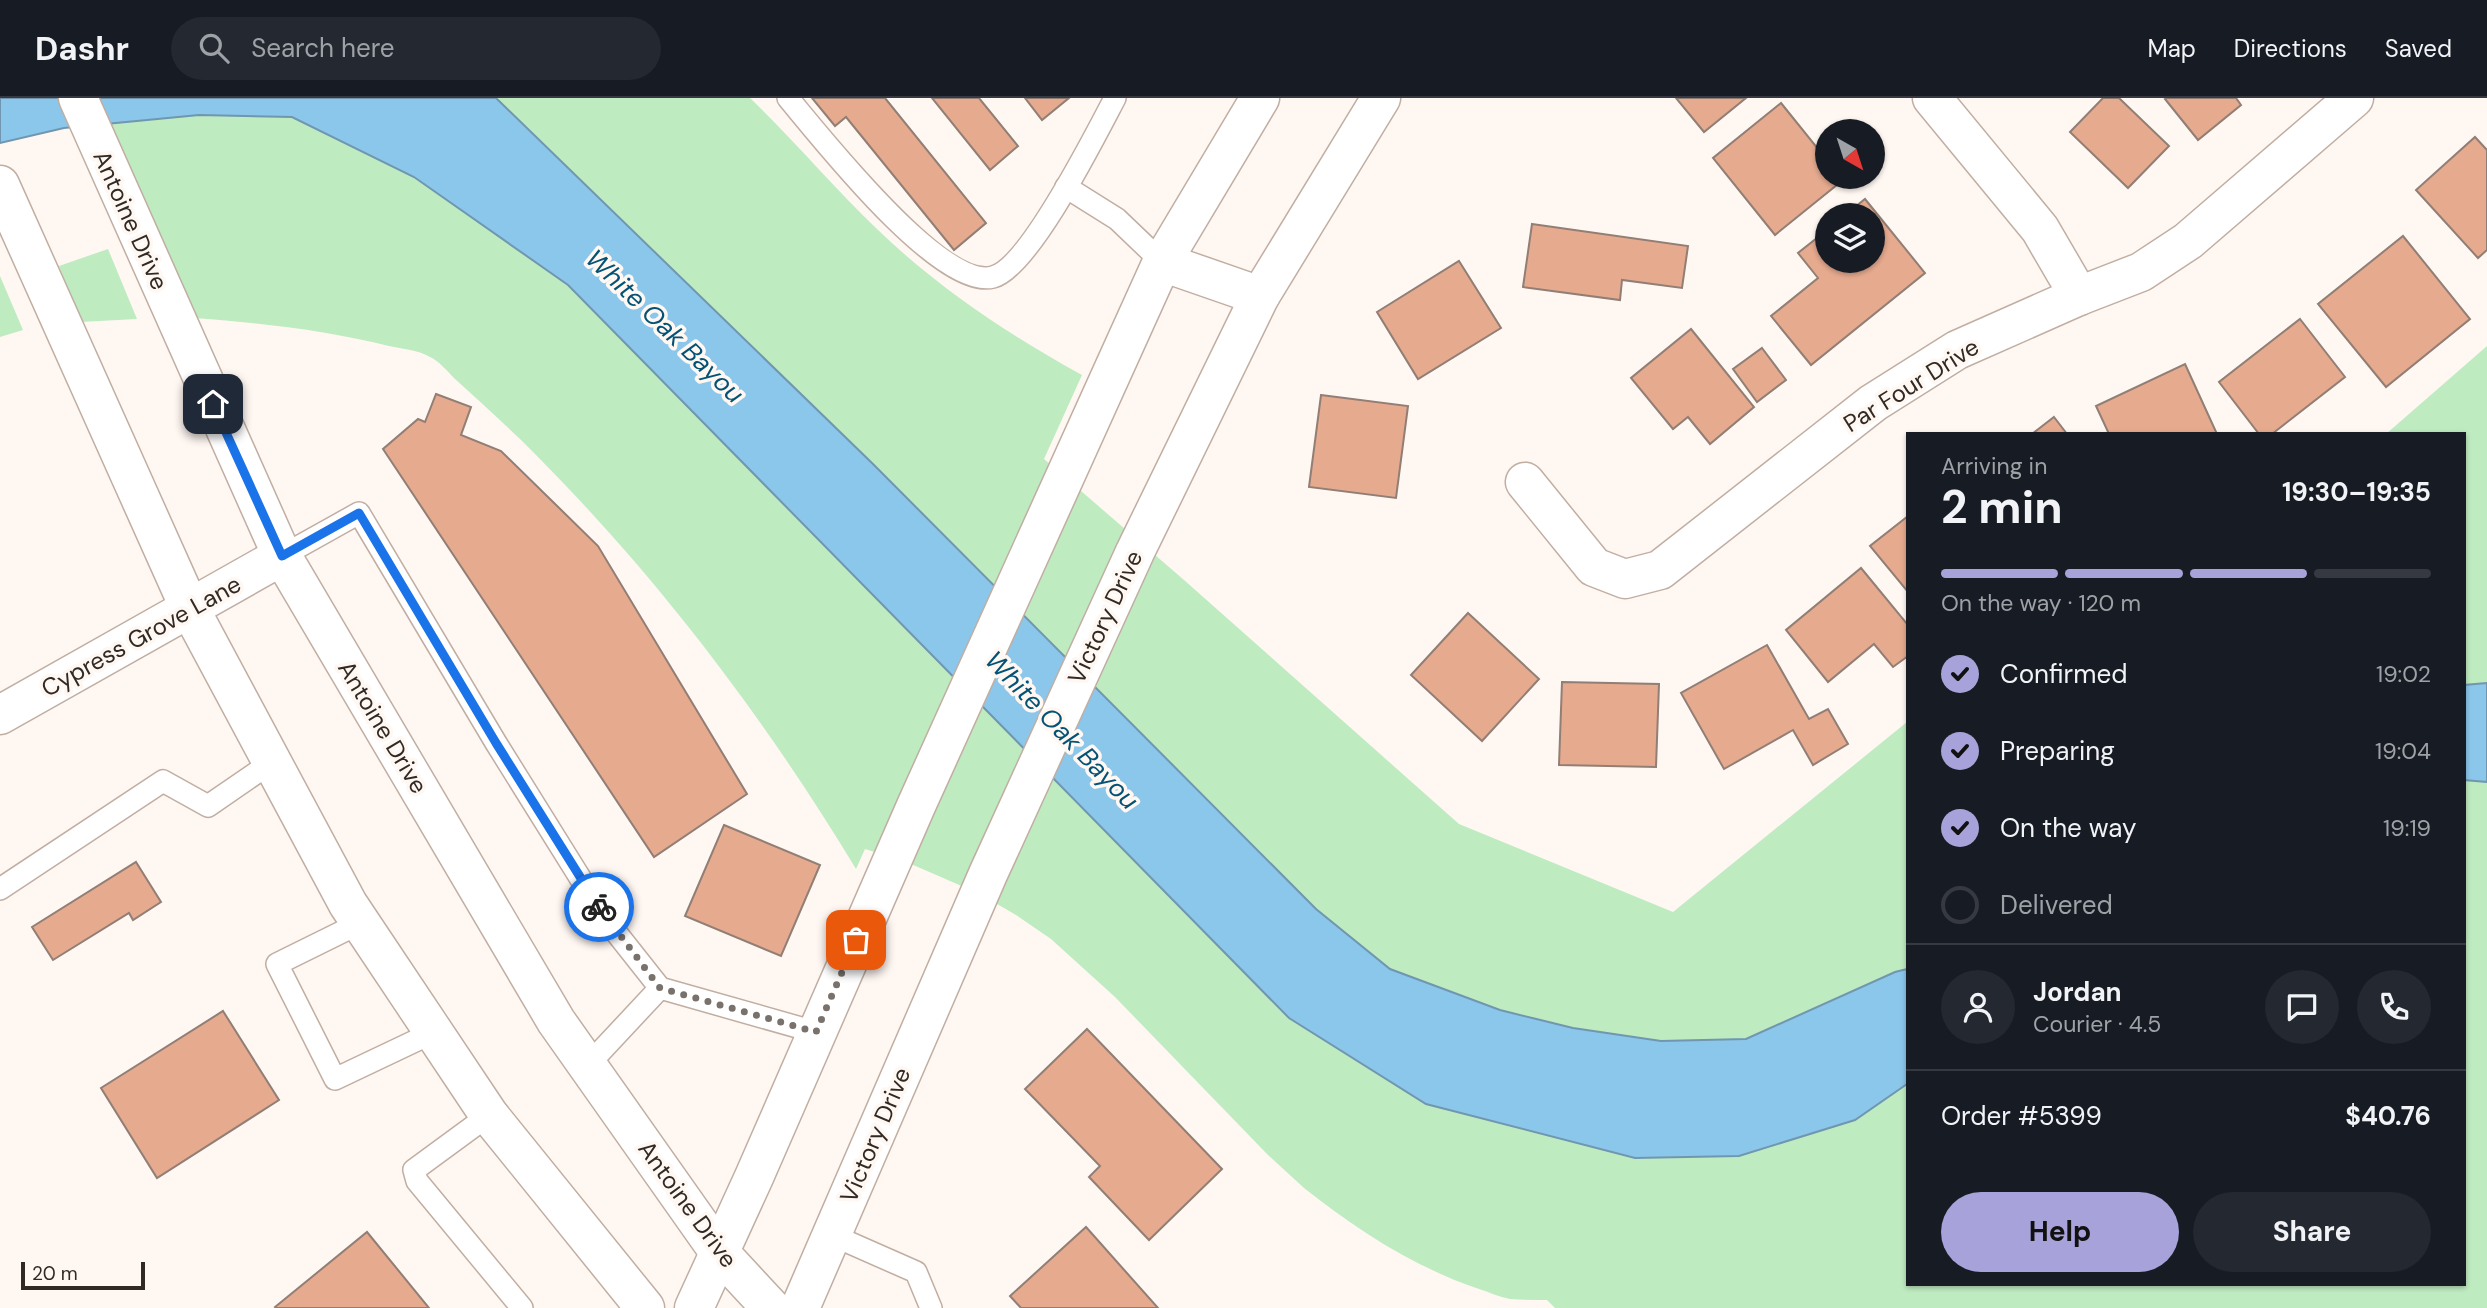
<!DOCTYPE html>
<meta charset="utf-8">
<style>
body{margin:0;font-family:"DM Sans",sans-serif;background:#242831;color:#f1f3f6;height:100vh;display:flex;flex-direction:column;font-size:26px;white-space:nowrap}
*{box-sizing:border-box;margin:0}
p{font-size:23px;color:#9ea1a6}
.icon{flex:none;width:38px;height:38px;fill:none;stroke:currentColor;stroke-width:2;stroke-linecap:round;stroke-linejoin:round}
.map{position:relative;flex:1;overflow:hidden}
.drawer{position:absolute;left:1906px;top:334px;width:560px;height:854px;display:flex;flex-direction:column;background:#171b24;border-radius:0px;box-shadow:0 2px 5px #0004}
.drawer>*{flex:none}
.needle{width:46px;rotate:141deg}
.controls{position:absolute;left:1815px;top:21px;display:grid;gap:14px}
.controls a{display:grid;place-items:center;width:70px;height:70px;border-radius:50%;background:#171b24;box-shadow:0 2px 5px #0004;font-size:35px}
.scale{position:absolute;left:21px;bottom:18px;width:124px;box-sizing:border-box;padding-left:7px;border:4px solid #302924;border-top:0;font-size:19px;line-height:24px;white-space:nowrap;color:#302924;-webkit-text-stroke:5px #fff7f2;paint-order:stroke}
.pin{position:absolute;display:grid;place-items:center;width:60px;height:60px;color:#fff;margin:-30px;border-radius:14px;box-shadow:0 4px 10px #0006}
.courier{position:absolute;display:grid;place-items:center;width:70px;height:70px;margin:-35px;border:5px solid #1a73e8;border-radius:50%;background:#fff;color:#222;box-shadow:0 2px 9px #0007}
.head em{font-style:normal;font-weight:700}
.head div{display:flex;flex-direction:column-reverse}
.head{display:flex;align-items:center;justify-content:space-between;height:119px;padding:0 35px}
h1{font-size:46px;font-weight:700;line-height:52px}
.bar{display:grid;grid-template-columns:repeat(4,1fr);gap:10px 7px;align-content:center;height:84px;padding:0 35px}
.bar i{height:9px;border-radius:5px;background:#363941}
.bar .on{background:#a7a2d9}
.bar p{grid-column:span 4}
.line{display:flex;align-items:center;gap:18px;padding:0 35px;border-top:2px solid #363941}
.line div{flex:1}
.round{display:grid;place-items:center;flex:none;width:74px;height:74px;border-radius:37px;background:#242831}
ol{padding:0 35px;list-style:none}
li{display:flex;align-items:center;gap:21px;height:77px}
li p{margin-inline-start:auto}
li .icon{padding:7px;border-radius:50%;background:#a7a2d9;color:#111;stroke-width:4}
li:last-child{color:#9ea1a6}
li i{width:38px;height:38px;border:4px solid #363941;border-radius:50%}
.action{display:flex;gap:14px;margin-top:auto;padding:14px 35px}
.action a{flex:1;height:80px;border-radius:42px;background:#a7a2d9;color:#111;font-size:28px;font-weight:700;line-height:80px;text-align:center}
.action a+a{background:#242831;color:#f1f3f6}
header{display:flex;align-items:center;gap:42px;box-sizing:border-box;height:98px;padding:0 35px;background:#171b24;border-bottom:2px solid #363941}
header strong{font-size:33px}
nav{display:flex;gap:38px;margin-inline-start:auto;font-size:24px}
.search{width:490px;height:63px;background:#242831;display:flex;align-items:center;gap:18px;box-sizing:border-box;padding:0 24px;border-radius:38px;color:#9ea1a6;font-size:26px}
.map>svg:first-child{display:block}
.green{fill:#bfebc1}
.water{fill:#8bc6eb;stroke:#7097af;stroke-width:2}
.building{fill:#e6aa8f;stroke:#917e75;stroke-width:2}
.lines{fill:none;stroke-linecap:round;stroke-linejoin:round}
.service-casing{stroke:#c1aea2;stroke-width:24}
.minor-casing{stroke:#c1aea2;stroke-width:41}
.secondary-casing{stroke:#c1aea2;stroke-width:41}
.service{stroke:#fff;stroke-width:21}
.minor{stroke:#fff;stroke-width:38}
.secondary{stroke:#fff;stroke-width:38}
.done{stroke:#78716c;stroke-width:7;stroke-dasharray:0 12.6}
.route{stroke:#1a73e8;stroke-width:9}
.labels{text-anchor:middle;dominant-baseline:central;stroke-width:7;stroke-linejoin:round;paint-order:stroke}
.street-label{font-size:24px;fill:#302924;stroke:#fff7f2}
.water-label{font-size:26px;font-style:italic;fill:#045275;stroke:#fff7f2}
</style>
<header>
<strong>Dashr</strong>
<div class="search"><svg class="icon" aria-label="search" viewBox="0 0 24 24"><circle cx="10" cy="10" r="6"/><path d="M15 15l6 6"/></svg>Search here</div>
<nav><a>Map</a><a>Directions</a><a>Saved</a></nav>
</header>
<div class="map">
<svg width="2487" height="1210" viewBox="0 0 2487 1210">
<rect width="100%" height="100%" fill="#fff7f2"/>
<g class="green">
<path d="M100,0H750C794,42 833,89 877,131C938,190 1008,236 1082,277L1044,361L1184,482L1459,726L1673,814L1907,624L1908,1186H2464V336H2386L2487,248V1210H1555L1547,1202C1535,1202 1522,1202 1510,1201C1499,1199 1489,1194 1479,1191C1414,1169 1357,1132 1304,1090L1268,1057L1115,899L1051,841L1016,817L980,796L904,763L865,751L856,771C761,614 651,470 520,341C498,320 476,300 454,280C447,273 439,263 430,259C419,252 402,251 389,248C325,232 261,225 195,220Z"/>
<path d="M108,151L137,221L80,224L59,168Z"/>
<path d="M0,178L23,232L0,239Z"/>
</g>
<g class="water">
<path d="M0,0H496L873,366L1316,811L1390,871L1500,912L1573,930L1661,943L1746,941L1895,874L1907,871V986L1855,1022L1739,1058L1635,1060L1426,1006L1289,920L568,187L414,79L292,19L199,17L64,30L0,45Z"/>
<path d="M2487,585V684L2464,682V587Z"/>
</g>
<g class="building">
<path d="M812,0H885L986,125L954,152L846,19L835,28Z"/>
<path d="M932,0H979L1018,48L990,72Z"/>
<path d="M1025,0H1069L1042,22Z"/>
<path d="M1676,0H1746L1704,34Z"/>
<path d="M2103,0H2119L2169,48L2128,90L2070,34Z"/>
<path d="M2167,0H2236L2241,7L2198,42L2165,1Z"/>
<path d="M1781,5L1827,62V79H1841L1843,82L1775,137L1713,60Z"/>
<path d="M2475,39L2487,52V152L2478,160L2416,92Z"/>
<path d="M1865,101L1925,175L1811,267L1771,218L1818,180L1798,155L1827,132V163H1872V117H1845Z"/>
<path d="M1532,126L1688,148L1682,190L1622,182L1620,202L1523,189Z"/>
<path d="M2403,138L2470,221L2386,289L2318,206Z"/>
<path d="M1459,163L1501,230L1418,281L1377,214Z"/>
<path d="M2300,221L2345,279L2272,336H2259L2219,284Z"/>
<path d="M1691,231L1754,309L1710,346L1688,319L1673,331L1631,280Z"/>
<path d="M1762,250L1786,282L1757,304L1733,271Z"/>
<path d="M2185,266L2217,336H2109L2096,308Z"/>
<path d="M436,296L471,309L461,337L501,353L598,448L747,696L654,759L383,351L418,321L425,324Z"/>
<path d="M1321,297L1408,308L1396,400L1309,389Z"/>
<path d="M2054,319L2067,336H2032Z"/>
<path d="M1908,418V494L1870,448Z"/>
<path d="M1861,470L1908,527V558L1893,569L1874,546L1828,584L1786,532Z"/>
<path d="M1468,515L1539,581L1482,643L1411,577Z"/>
<path d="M1767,547L1809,621L1828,611L1848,646L1813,667L1793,632L1724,671L1681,595Z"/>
<path d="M1562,584L1659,586L1656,669L1559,667Z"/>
<path d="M724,727L820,767L781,858L685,818Z"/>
<path d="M136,764L161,804L133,822L129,815L53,862L32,829Z"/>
<path d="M223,913L279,1002L157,1080L101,990Z"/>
<path d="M1087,931L1222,1071L1149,1142L1089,1079L1100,1068L1025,991Z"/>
<path d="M1086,1129L1158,1210H1021L1010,1198Z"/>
<path d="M367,1134L429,1210H276L275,1209Z"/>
</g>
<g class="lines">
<defs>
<g id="service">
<path d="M788,0C820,38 941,193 993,179C1029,170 1096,36 1115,0"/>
<path d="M1066,89L1117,121L1162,164"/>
<path d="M282,458L359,415L496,645L607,823L660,890L815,934"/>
<path d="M0,791L163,683L208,708L272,664"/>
<path d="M360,825L277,866L335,981L434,934"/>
<path d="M588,967L660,890"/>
<path d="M489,1017L414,1072L417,1083L522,1210"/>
<path d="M832,1137L916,1174L931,1210"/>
</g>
<g id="minor">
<path d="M1932,0L2040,131L2079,198"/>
<path d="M1525,384L1594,469L1625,481L1660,472L1873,305L1957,252L2079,198L2141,174L2188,143L2354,0"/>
<path d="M0,617L282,458"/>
</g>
<g id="secondary">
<path d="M78,0L282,458L556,923L719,1154L771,1210"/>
<path d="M0,87L190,511L348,806L489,1017L645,1210"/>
<path d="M1162,164L1260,198"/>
<path d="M694,1210L754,1079L916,708L1162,164L1260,0"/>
<path d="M800,1210L988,776L1135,454L1260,198L1381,0"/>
</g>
</defs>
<use href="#service" class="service-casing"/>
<use href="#minor" class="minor-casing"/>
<use href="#secondary" class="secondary-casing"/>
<use href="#service" class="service"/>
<use href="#minor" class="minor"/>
<use href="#secondary" class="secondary"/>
</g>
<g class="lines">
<path class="done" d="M599,809L660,890L816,934L856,842"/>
<path class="route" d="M213,306L282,458L359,415L496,645L599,809"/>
</g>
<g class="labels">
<g class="street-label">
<text transform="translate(131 122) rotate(66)">Antoine Drive</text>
<text transform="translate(1911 287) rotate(-32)">Par Four Drive</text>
<text transform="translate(1105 519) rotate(-65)">Victory Drive</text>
<text transform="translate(141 538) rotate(-29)">Cypress Grove Lane</text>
<text transform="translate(383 629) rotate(59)">Antoine Drive</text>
<text transform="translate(875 1037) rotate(-67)">Victory Drive</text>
<text transform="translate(688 1106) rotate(54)">Antoine Drive</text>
</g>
<g class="water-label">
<text transform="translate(665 228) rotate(44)">White Oak Bayou</text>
<text transform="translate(1062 632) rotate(46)">White Oak Bayou</text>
</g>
</g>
</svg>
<div class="controls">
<a><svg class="needle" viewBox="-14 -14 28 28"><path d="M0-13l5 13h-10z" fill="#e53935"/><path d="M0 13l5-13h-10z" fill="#9ea1a6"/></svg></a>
<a><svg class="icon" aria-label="layers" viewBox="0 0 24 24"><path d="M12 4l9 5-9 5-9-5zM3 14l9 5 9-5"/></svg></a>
</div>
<div class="scale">20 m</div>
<div class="pin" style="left:856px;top:842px;background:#ea580c"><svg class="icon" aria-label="bag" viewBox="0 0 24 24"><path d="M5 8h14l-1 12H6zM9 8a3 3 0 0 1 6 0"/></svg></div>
<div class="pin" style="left:213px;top:306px;background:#1f2937"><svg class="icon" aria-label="home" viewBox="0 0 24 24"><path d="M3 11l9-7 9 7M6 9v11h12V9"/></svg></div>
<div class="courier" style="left:599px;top:809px"><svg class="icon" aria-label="bike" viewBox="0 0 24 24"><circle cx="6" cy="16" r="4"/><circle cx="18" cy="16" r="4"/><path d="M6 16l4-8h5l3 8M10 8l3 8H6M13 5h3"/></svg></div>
<section class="drawer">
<div class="head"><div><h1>2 min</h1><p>Arriving in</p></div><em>19:30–19:35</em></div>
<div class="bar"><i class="on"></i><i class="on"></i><i class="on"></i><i></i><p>On the way · 120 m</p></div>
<ol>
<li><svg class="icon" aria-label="check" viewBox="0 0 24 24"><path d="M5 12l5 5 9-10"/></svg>Confirmed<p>19:02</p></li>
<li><svg class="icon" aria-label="check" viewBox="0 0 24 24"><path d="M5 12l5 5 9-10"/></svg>Preparing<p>19:04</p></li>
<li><svg class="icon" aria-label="check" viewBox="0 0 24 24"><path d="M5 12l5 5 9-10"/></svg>On the way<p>19:19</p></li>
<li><i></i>Delivered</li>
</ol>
<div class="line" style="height:126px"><a class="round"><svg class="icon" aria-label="person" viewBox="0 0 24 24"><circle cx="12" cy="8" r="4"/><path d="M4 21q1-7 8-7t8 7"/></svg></a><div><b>Jordan</b><p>Courier · 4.5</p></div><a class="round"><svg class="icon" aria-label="chat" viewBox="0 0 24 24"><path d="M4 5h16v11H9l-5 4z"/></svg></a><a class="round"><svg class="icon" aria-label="phone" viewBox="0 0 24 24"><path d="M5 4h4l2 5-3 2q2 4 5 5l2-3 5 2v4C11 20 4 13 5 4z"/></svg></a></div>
<div class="line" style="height:91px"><div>Order #5399</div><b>$40.76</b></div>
<div class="action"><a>Help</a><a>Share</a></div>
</section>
</div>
